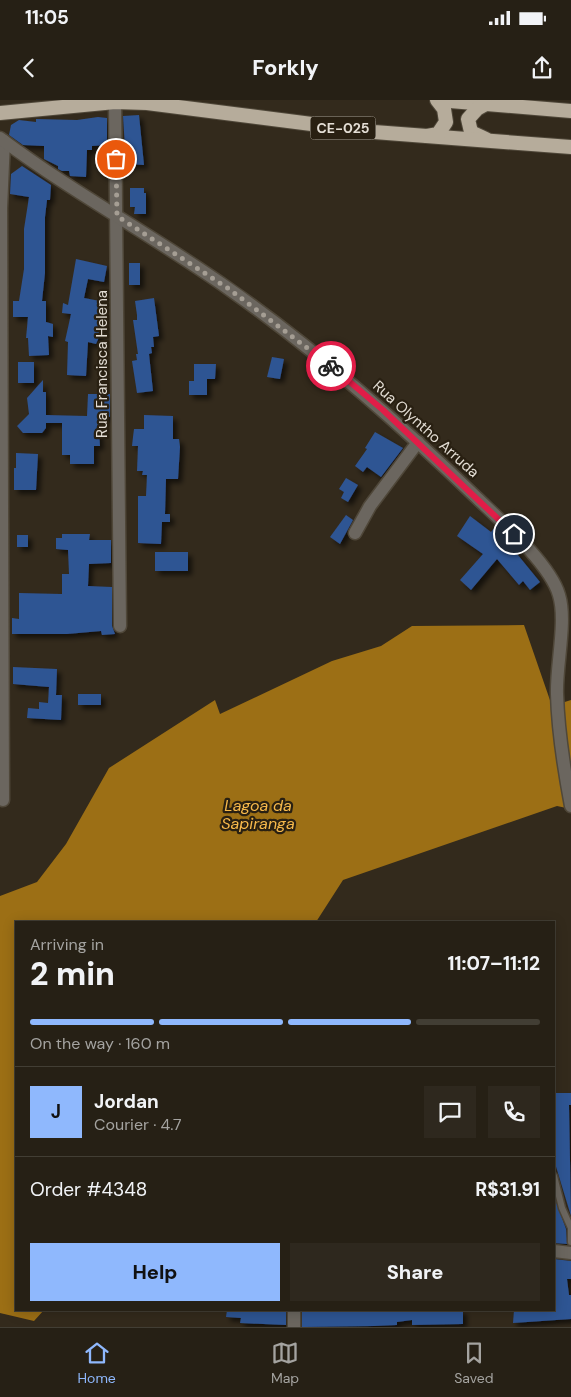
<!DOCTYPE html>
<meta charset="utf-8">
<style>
body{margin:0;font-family:"DM Sans",sans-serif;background:#2e281e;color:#f1f3f6;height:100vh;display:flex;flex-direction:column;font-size:19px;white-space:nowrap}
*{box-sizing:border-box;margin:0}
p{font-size:16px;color:#a4a3a0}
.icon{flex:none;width:28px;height:28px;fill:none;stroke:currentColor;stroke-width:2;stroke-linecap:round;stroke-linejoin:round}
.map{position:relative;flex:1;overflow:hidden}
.details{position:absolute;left:15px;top:821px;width:540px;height:390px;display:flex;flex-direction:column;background:#262015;border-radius:0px;box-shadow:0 2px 12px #0003,0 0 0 1px #423e34}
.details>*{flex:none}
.pin{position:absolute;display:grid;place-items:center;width:42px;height:42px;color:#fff;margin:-21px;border:2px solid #fff;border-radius:50%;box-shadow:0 1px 5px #0007}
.courier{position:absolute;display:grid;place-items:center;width:50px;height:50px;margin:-25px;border:4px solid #e11d48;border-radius:50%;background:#fff;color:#222;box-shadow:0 1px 6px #0007}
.overview em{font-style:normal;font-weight:800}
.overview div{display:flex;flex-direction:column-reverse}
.overview{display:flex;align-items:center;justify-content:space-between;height:85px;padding:0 15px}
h1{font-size:32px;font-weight:800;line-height:38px}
.bar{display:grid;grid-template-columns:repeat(4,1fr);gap:8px 5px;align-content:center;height:60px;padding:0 15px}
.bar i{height:6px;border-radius:4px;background:#423e34}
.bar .on{background:#8fb8fd}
.bar p{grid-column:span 4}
.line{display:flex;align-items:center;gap:12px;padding:0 15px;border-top:1px solid #423e34}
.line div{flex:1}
.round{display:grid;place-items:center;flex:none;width:52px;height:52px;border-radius:0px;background:#2e281e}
.button{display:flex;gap:10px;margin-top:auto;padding:10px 15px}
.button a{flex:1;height:58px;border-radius:0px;background:#8fb8fd;color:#111;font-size:20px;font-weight:800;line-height:58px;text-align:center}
.button a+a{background:#2e281e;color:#f1f3f6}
.status{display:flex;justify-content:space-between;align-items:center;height:35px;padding:0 25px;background:#262015;direction:ltr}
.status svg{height:14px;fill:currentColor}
header{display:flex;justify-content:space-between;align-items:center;height:65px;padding:0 15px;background:#262015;font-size:22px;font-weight:800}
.tab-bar{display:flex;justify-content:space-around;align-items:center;height:70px;border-top:1px solid #423e34;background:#262015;font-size:14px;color:#a4a3a0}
.tab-bar a{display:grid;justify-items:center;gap:2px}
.tab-bar .on{color:#8fb8fd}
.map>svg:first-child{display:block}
.water{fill:#9c6f15}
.building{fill:#2f5493;filter:url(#shadow)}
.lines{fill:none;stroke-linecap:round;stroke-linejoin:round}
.service-casing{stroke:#4f4739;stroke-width:9}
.minor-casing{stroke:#4f4739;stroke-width:15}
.tertiary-casing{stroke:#4f4739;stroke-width:15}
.trunk-casing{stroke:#4f4739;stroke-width:16}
.service{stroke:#6b665f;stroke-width:6}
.minor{stroke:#6b665f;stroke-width:12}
.tertiary{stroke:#6b665f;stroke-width:12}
.trunk{stroke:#b6ac9b;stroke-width:14}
.done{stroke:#a59e94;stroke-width:5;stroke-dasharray:0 9}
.route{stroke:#e11d48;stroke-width:6}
.labels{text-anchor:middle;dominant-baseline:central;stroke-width:4.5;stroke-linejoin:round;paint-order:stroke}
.shield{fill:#292012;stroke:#aba49a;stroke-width:1}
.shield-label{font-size:14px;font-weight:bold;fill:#e3ddd4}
.street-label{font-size:15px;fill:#e3ddd4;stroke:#292012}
.water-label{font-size:16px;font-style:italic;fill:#f7b94b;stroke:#292012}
</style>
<div class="status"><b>11:05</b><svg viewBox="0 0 49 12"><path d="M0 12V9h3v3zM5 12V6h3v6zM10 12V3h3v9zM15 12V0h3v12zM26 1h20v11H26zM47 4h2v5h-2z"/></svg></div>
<header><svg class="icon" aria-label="back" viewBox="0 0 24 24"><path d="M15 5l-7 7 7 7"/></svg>Forkly<svg class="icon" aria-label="share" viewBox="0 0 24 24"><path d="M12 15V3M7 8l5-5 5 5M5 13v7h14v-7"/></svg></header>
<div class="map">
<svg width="571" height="1227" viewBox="0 0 571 1227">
<defs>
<filter id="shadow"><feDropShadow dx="4" dy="4" stdDeviation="2.5" flood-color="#0009"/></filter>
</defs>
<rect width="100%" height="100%" fill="#332a1c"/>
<path class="water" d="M524,525L552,606L571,600V709L557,706L343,780L316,822H16V1210H44L34,1221L0,1213V796L37,782L66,744L109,668L215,600L220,614L332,561L381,546L412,526Z"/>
<g class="building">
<path d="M139,15L144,65L126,64L123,16Z"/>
<path d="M98,17L107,18V45L92,46V50H87L86,77L70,76L69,71H62L58,69V66L44,59V46L23,45L9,35L11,25L19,20L36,22V19L77,20Z"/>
<path d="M22,66L51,85L50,100H47L45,117V173L42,201H46V222L53,224V237L48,236L49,255L29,256L28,238H26L28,217H13V201H19L24,169V129L29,97L10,94L11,74Z"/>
<path d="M130,88H144V93H146V114H134L135,107H130Z"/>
<path d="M76,159L107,166L104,182L88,179L84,198L100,201L99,212L105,213L103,228L96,244L88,242L86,276L67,275L68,242L65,241L71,214L62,213L63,203L68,205Z"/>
<rect x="129" y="163" width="11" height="22"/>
<path d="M154,198L159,236L153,237L154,247H151L152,253L149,254L153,291L137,293L132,261L137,260L136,254H138L133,220H137V215L135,201Z"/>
<path d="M272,257L284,259L280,279L267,277Z"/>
<rect x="18" y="262" width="16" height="21"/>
<path d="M194,264H216L215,279H207V295H189V281H194Z"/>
<path d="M43,280V292H46V315L87,316L88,294H110V317H98L100,346H94V364H70V355H62V323H46V328L42,333H23L17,326L29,314L27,298Z"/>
<path d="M144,315L173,316V339H179L180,347L178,379H166L165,414H170V422H162L161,444L138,443V396H146L147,375H142L143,371H137L138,346H132L133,337L134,329H144Z"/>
<path d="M375,332L403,348L381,377L367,367L363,372L355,366L367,349L365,348Z"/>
<path d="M16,353L38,354L36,390H14V368H16Z"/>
<path d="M346,378L358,385L348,402L341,398L344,392L339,389Z"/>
<path d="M346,415L353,420L340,444L330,437Z"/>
<path d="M470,416L491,432L495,427L540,482L530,490L523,481L519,485L497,459L471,490L460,480L483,454L457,436Z"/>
<path d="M62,434H90L89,440H111V463L89,464L88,486L112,487V526L115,534L102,535L101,531L67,534H12V518L19,519V493L62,494V474H69L68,450L56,449V438H62Z"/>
<rect x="17" y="435" width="11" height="12"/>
<rect x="155" y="452" width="33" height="19"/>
<path d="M13,567L57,569L56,595H62L61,620L27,618L28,608L39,609V602L48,603L49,587L13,584Z"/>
<rect x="78" y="594" width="23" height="11"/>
<path d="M554,993H571V1005H569L571,1116L554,1060Z"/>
<path d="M554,1096L566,1129L567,1144L554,1143Z"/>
<path d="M554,1159L571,1161V1179H567L569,1195H571V1219L513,1223L514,1210H554Z"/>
<path d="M227,1210H286V1225L240,1223L241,1218L226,1217Z"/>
<path d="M302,1210H463V1224L412,1225V1220L397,1222V1225L374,1226L302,1227Z"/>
</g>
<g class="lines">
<defs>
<path id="service" d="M554,1076L562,1108L571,1128V1142"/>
<g id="minor">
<path d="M115,2L120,526"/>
<path d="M355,433L370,406L418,342"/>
<path d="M3,700L1,108L4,41"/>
<path d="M554,1151L571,1153"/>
<path d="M294,1227V1210"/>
</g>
<path id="tertiary" d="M0,38C73,93 154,136 229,189C318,251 399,323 477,398C501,421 550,464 559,495C567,521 556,565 557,594C558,631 564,669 571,706"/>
<g id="trunk">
<path d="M438,0L571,11"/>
<path d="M486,4L477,9L468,19L471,32L486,39"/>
<path d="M0,13L115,2L147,3L374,32L571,47"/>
<path d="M427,36L438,34L446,22L444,9L437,0"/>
</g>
</defs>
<use href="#service" class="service-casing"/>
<use href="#minor" class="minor-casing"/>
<use href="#tertiary" class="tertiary-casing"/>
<use href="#trunk" class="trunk-casing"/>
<use href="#service" class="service"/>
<use href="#minor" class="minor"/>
<use href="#tertiary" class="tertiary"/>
<use href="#trunk" class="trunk"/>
</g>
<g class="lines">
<path class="done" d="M116,59L117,116L229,189L331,266"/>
<path class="route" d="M331,266L383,310L514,434"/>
</g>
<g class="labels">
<rect class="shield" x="310.5" y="16.5" width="65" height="23" rx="4"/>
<g class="shield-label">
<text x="343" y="28">CE-025</text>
</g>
<g class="street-label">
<text transform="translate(102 264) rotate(-90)">Rua Francisca Helena</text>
<text transform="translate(426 329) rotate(42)">Rua Olyntho Arruda</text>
</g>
<g class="water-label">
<text x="258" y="705">Lagoa da<tspan x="258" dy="18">Sapiranga</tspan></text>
</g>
</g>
</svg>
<div class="pin" style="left:116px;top:59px;background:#ea580c"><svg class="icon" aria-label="bag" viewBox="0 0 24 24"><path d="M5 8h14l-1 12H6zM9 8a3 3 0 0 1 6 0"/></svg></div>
<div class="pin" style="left:514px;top:434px;background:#1f2937"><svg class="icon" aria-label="home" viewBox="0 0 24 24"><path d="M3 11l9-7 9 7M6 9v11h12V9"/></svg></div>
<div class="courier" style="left:331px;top:266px"><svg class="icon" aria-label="bike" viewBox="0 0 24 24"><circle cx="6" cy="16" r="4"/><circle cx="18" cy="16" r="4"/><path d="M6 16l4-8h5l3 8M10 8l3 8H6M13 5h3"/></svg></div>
<section class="details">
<div class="overview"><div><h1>2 min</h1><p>Arriving in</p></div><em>11:07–11:12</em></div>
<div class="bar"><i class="on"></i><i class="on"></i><i class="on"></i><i></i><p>On the way · 160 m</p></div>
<div class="line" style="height:90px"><b class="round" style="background:#8fb8fd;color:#111">J</b><div><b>Jordan</b><p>Courier · 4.7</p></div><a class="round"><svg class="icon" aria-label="chat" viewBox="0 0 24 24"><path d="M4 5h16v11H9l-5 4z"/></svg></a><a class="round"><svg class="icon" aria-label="phone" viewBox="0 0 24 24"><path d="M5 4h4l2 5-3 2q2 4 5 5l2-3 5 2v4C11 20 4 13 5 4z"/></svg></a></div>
<div class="line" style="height:65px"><div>Order #4348</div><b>R$31.91</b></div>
<div class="button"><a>Help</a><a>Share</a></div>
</section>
</div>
<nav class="tab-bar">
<a class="on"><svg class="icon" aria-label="home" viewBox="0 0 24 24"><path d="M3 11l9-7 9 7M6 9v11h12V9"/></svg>Home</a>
<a><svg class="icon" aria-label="map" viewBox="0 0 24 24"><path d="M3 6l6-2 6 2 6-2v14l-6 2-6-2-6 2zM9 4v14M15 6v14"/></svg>Map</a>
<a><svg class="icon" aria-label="saved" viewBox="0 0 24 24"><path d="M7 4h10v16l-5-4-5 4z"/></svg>Saved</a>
</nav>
